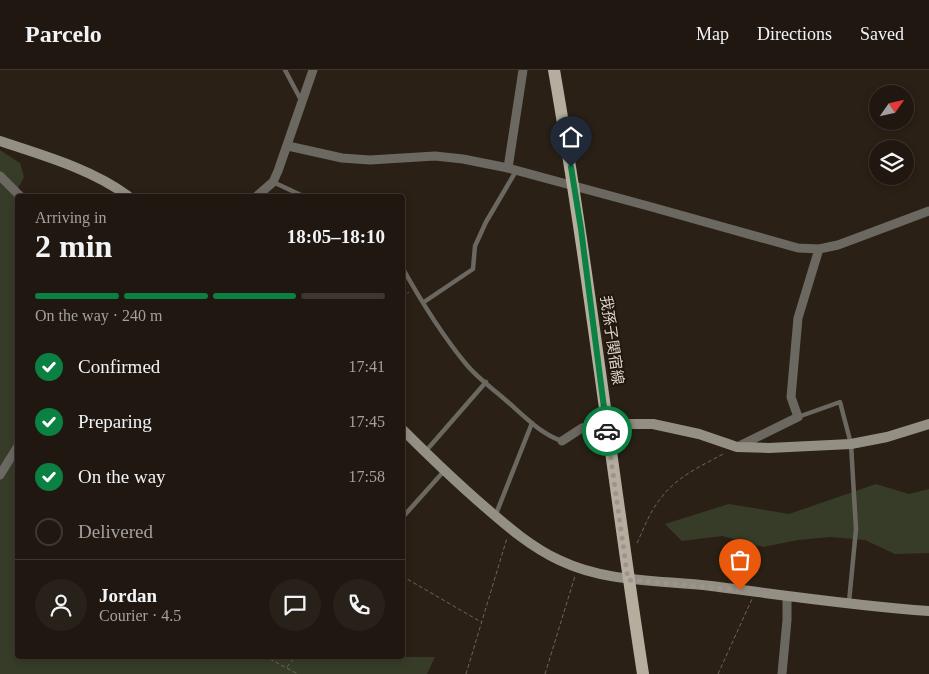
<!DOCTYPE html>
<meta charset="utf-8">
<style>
body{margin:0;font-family:"Times New Roman","Noto Sans JP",serif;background:#282119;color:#f1f3f6;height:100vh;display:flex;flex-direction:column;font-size:19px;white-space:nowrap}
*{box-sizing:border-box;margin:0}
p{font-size:16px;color:#a2a09f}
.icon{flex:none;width:28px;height:28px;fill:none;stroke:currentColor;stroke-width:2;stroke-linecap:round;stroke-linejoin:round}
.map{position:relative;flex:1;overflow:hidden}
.side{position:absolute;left:15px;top:124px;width:390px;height:465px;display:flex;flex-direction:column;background:#201810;border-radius:5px;box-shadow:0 2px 8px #0003,0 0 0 1px #3d3730}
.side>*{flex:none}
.needle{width:32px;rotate:56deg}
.buttons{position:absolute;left:869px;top:15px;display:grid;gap:10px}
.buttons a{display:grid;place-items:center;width:45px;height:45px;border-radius:50%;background:#201810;box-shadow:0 2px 8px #0003,0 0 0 1px #3d3730;font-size:25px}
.pin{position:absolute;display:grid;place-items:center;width:42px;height:42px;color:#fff;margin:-51px -21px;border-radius:50% 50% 50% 0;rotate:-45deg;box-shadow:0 0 5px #0007}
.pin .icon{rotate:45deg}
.courier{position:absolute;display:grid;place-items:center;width:50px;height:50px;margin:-25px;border:4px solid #0b8043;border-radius:50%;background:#fff;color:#222;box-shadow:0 1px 6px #0007}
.headline em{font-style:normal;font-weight:600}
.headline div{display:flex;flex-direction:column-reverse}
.headline{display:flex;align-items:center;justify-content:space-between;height:85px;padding:0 20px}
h1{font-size:32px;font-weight:600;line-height:38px}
.bar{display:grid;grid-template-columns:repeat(4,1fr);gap:8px 5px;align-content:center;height:60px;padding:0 20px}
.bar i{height:6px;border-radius:4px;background:#3d3730}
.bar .current{background:#0b8043}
.bar p{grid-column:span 4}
.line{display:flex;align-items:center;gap:12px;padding:0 20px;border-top:1px solid #3d3730}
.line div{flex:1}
.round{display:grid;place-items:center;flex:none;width:52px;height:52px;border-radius:26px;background:#282119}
ol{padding:0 20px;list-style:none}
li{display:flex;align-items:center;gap:15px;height:55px}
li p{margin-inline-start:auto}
li .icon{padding:5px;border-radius:50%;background:#0b8043;color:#fff;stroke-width:4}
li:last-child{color:#a2a09f}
li i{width:28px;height:28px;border:2px solid #3d3730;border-radius:50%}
header{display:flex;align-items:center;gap:30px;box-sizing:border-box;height:70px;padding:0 25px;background:#201810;border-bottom:1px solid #3d3730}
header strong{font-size:24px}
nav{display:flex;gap:28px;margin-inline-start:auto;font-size:18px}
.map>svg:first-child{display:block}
.green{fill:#373c29}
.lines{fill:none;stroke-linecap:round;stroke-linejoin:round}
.path{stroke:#6d655b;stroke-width:1;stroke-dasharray:4 2.5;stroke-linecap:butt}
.lane{stroke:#6b6861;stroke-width:4.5}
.street{stroke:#6b6861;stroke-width:9}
.secondary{stroke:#948f84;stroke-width:10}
.primary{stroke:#b5ae9f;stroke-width:12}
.done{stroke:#9d958d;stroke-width:5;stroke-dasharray:0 9}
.route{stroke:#0b8043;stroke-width:6}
.labels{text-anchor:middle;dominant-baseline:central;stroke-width:4;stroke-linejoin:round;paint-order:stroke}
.street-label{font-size:15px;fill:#dbd4cd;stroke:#21170c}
</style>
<header>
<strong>Parcelo</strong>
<nav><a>Map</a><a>Directions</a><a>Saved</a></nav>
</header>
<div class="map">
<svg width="929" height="604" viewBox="0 0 929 604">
<rect width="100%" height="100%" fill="#2a2015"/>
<g class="green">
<path d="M0,80L20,93L24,107L14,125L18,129V586L435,587L427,604H0Z"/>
<path d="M876,414L909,424L929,419V483L895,484L865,470L831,467L798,470L763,477L722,466L682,471L665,454L729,434L789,444Z"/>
</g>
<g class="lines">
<g class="path">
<path d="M402,227L409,222"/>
<path d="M637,473C644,458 650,441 661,428C676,407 703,395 725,383"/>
<path d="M402,506L481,552"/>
<path d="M264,586L298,604"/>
<path d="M287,597L296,586"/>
<path d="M466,604L507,468"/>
<path d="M545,604L575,506"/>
<path d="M718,604L752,529"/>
</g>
<g class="lane">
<path d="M285,0L302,32"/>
<path d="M273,112L303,126"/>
<path d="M402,197C421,231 442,265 466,294C478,309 495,320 509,333C525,347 541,364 562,371"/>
<path d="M424,232L473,199L475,176L486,152L516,101"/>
<path d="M798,347L840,332L851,374L856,459L849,532"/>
<path d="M425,382L486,312"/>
<path d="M496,444L532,353"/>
<path d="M402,448L444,401"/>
</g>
<g class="street">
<path d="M288,76L342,88L370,90L435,86L463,89L508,98L648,136L798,178L819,179L838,175L929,141"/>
<path d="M508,98L523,0"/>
<path d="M0,106L20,126"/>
<path d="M257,126L273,112L278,101L313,0"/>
<path d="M562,371L582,358L606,354"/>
<path d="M737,377L798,347L791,327L798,248L819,179"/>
<path d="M0,405L18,376"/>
<path d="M782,604L787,550V526"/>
</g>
<g class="secondary">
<path d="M0,71C42,85 92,99 128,126"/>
<path d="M606,354H653L699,364L737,377L769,378L851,374L887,367L929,354"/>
<path d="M402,359C429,386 456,412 485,437C508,457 531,477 559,490C607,513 659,510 711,516C783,525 856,536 929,541"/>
</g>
<path class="primary" d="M554,0C589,201 612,403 643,604"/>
</g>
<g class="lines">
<path class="done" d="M607,361L628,510L740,520"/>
<path class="route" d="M571,97L581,159L607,361"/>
</g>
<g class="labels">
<g class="street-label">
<text transform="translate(612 270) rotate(82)">我孫子関宿線</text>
</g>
</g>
</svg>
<div class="buttons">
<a><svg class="needle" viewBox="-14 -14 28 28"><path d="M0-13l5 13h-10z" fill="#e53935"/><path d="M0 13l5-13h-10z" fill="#a2a09f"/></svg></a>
<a><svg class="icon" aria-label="layers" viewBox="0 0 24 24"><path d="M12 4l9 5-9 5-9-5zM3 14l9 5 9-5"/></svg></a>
</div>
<div class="pin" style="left:740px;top:520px;background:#ea580c"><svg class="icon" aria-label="bag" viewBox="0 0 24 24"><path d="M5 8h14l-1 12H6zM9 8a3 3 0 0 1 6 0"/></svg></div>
<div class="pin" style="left:571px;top:97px;background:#1f2937"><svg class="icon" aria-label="home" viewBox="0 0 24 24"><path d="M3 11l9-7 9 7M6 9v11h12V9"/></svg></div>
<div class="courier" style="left:607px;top:361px"><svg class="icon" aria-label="car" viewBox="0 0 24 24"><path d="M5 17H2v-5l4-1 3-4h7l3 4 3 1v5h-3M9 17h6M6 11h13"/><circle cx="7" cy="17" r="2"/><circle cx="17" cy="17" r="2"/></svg></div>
<section class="side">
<div class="headline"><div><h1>2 min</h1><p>Arriving in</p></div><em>18:05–18:10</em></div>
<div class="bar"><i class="current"></i><i class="current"></i><i class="current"></i><i></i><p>On the way · 240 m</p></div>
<ol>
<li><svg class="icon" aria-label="check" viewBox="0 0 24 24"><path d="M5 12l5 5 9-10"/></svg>Confirmed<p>17:41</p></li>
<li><svg class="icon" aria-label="check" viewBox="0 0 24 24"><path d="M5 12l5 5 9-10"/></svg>Preparing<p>17:45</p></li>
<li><svg class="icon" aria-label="check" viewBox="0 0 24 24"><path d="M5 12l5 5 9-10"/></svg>On the way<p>17:58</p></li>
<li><i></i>Delivered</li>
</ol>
<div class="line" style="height:90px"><a class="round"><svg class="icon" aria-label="person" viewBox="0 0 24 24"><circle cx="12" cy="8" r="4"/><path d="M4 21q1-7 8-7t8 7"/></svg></a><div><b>Jordan</b><p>Courier · 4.5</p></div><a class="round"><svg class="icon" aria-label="chat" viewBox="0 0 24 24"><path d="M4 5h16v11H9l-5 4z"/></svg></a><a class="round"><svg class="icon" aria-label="phone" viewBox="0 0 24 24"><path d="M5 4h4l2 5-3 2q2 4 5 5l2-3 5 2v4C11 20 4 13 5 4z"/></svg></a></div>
</section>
</div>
